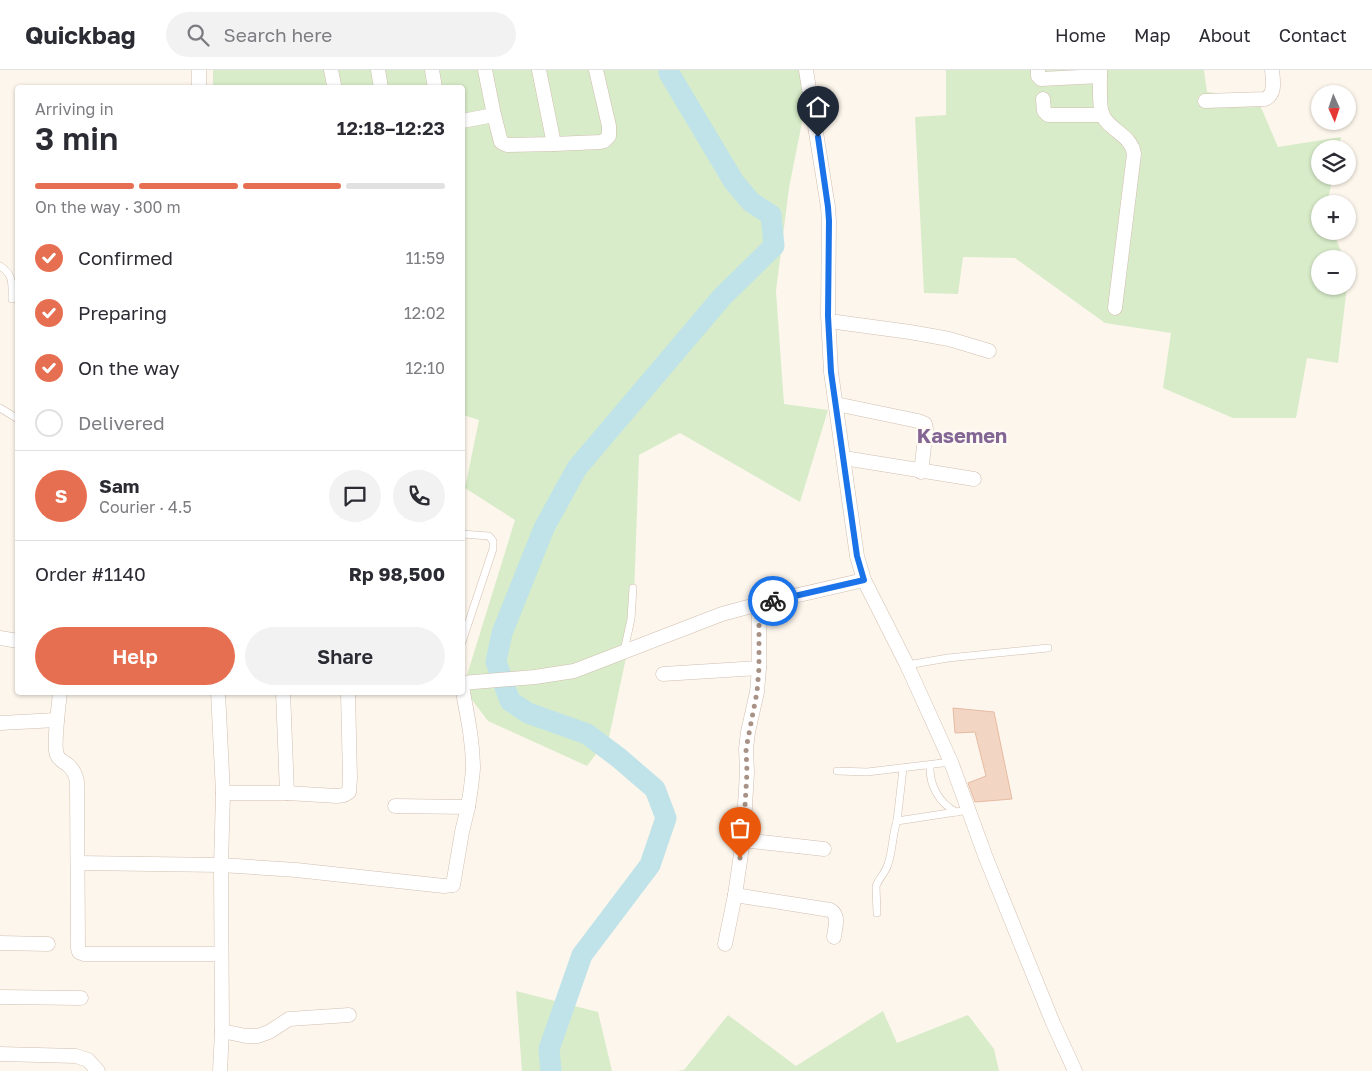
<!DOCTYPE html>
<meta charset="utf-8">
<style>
body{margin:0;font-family:"Golos Text",sans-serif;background:#f2f2f3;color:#2b2b33;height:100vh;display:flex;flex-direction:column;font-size:19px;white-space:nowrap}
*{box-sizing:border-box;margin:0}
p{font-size:16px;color:#7c7c81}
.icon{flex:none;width:28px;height:28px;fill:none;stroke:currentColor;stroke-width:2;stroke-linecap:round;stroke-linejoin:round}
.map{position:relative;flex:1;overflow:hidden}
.panel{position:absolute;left:15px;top:15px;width:450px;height:610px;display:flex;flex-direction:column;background:#fff;border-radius:5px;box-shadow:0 1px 4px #0004}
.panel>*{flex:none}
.needle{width:32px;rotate:177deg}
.fabs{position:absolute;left:1311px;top:15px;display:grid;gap:10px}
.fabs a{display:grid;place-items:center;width:45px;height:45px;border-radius:50%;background:#fff;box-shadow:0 1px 4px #0004;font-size:25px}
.pin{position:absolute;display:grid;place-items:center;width:42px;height:42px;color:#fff;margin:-51px -21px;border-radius:50% 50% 50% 0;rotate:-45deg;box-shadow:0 0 5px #0007}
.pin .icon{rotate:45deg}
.courier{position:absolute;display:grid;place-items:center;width:50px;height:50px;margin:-25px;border:4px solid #1a73e8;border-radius:50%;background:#fff;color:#222;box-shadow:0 1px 6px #0007}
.headline em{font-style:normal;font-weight:600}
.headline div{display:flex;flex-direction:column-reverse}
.headline{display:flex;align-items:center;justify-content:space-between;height:85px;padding:0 20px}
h1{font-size:32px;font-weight:600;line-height:38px}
.bar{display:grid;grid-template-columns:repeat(4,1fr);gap:8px 5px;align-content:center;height:60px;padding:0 20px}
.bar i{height:6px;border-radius:4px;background:#e1e1e2}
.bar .selected{background:#e76f51}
.bar p{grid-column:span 4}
.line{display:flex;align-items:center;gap:12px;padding:0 20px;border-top:1px solid #e1e1e2}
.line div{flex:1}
.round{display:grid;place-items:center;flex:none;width:52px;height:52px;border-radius:26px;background:#f2f2f3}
ol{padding:0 20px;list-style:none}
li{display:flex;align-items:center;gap:15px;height:55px}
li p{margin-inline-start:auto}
li .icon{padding:5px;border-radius:50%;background:#e76f51;color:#fff;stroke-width:4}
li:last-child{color:#7c7c81}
li i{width:28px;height:28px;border:2px solid #e1e1e2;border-radius:50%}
.primary-button{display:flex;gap:10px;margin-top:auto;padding:10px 20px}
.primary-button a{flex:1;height:58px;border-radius:30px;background:#e76f51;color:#fff;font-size:20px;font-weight:600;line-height:58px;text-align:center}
.primary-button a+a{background:#f2f2f3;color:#2b2b33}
header{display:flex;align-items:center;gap:30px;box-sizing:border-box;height:70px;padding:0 25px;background:#fff;border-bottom:1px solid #e1e1e2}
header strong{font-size:24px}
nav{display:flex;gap:28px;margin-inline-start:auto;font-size:18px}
.search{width:350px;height:45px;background:#f2f2f3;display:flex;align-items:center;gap:12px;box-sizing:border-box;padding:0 18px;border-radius:28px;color:#7c7c81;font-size:19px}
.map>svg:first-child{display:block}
.green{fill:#d8ecc9}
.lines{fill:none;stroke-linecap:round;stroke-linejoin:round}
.river{stroke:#bfe3e8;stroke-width:21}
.building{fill:#f3d5c3;stroke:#e6bba3}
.lane-casing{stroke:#d1beb0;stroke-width:8}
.street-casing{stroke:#d1beb0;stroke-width:15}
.lane{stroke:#fff;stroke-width:7}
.street{stroke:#fff;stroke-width:14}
.done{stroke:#a89285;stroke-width:5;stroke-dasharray:0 9}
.route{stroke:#1a73e8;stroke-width:6}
.labels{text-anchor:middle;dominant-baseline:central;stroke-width:4.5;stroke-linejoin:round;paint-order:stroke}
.quarter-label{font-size:20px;font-weight:bold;fill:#846695;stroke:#fffaf3}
</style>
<header>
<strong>Quickbag</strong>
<div class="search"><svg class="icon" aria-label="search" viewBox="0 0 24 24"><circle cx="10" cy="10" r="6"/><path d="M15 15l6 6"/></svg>Search here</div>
<nav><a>Home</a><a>Map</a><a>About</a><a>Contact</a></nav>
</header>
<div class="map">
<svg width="1372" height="1001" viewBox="0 0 1372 1001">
<rect width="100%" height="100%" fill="#fdf6ec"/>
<g class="green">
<path d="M213,0H801L805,37L789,118L776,221L784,334L828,340L800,432L680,363L639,385L633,555L609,667L587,696L488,651L463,618L515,450L465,418L479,350L463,345L462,18H213Z"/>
<path d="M946,0H1204L1207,22L1257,28L1278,77L1341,67L1338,79H1320V106H1333L1327,134H1320V161H1333L1344,189H1320V216H1347L1338,293L1307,288L1296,348H1233L1163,318L1171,263L1105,253L1015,188L963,187L958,224L924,223L915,47L946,45Z"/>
<path d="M516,921L598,942L612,1001H522Z"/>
<path d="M883,941L897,973L968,945L994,979L999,1001H676L684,1000L728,945L796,996Z"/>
</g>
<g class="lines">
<path class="river" d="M551,1001L549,979L582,885L650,795L666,748L655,719L619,688L587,664L528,643L510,631L496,592L502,563L544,458L577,398L722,227L774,176L771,145L751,132L734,112L669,3V0"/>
</g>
<path class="building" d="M953,638L994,642L1012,729L975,732L968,713L986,706L975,662L955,663Z"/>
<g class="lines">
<defs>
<g id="lane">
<path d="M0,196C14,205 12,214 12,229"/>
<path d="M0,338L18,349"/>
<path d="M462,464L489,466L493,471V479L462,572"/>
<path d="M624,581L631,549L633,518"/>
<path d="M907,595L948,588L1048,578"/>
<path d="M930,695C929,715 939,733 956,742"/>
<path d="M837,701L867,702L951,692"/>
<path d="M897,751L903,699"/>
<path d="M877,843L876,816C879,808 886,802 888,794C893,780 892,765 897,751L969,740"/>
</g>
<g id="street">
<path d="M331,0L334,15"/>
<path d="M378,0L381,18"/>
<path d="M432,0L435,18"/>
<path d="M485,0L494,45L501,72L507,75L554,74L539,0"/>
<path d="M806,0L828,137L829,151L828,245L831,302L857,486L864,510L907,595L951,692L986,788L1053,953L1075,1001"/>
<path d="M1038,0V6L1041,9L1100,6"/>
<path d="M1100,0C1100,10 1099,35 1102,44C1108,60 1132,65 1134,84L1115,238"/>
<path d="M199,18V0"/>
<path d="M1043,29L1044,41L1048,45H1103"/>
<path d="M1205,31L1265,29C1276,24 1273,11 1272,0"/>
<path d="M462,51L494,45"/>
<path d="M554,74L600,72L604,71L609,66V56L596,0"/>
<path d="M829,251L910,262L949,269L989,281"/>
<path d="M836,334L918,351L925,354L926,359L921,402"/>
<path d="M844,388L974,409"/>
<path d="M0,568L18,571"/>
<path d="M663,604L759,598"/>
<path d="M462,613L535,607L574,601L722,544L759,534L864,510"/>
<path d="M462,617C467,644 473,671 473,699C472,711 470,725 468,737"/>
<path d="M60,622C59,635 53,675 57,685C59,690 64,692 68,695C74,700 76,705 77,712L78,878L79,882L84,884H221"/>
<path d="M218,622L223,723L221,795L222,961L220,1001"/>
<path d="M283,622L287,723"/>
<path d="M0,653L57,650"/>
<path d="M223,723H287L337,726L344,725L349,722L350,708L348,622"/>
<path d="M743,770L824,779"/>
<path d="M79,793L221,795L296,800L444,816L453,815L462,762L468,737L395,736"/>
<path d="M735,825L830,840C840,845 835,857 834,867"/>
<path d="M0,873L48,874"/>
<path d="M725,874L735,825L743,770L747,702L746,679L748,662L757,622L759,598V534"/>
<path d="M0,927L81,928"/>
<path d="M222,961L246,966H258L269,962L289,949L349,945"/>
<path d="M0,984L76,986L88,990L98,1001"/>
</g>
</defs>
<use href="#lane" class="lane-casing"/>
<use href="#street" class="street-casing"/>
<use href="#lane" class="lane"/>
<use href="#street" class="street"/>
</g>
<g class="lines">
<path class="done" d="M740,788L743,770L747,702L746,679L757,622L759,598V534L773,531"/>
<path class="route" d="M773,531L864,510L857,486L831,302L828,246L829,151L828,137L818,67"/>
</g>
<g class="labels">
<g class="quarter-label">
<text x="962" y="365">Kasemen</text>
</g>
</g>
</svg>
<div class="fabs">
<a><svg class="needle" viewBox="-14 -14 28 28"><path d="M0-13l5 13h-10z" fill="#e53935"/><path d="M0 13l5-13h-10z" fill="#7c7c81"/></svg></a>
<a><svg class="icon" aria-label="layers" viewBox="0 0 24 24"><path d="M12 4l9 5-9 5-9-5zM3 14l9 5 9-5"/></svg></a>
<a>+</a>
<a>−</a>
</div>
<div class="pin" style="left:740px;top:788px;background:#ea580c"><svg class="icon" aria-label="bag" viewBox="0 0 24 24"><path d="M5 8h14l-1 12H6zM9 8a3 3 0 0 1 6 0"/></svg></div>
<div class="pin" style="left:818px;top:67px;background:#1f2937"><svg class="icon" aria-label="home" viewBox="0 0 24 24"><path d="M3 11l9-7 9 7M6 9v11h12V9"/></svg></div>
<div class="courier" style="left:773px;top:531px"><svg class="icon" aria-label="bike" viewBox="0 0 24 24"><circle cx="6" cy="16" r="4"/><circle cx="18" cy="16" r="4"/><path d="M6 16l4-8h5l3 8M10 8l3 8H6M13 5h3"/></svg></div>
<section class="panel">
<div class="headline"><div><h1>3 min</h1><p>Arriving in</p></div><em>12:18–12:23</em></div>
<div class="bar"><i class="selected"></i><i class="selected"></i><i class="selected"></i><i></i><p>On the way · 300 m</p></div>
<ol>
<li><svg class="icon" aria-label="check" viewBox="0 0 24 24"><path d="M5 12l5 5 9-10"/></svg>Confirmed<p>11:59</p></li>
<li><svg class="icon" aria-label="check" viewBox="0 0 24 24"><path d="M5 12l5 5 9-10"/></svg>Preparing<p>12:02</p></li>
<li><svg class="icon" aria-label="check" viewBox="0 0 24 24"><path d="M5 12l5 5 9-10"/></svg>On the way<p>12:10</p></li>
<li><i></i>Delivered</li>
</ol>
<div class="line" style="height:90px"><b class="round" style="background:#e76f51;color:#fff">S</b><div><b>Sam</b><p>Courier · 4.5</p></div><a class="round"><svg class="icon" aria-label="chat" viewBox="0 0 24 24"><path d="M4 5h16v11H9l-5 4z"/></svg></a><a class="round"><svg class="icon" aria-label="phone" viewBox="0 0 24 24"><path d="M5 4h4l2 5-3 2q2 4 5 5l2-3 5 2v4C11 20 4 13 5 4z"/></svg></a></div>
<div class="line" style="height:65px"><div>Order #1140</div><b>Rp 98,500</b></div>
<div class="primary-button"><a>Help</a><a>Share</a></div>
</section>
</div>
